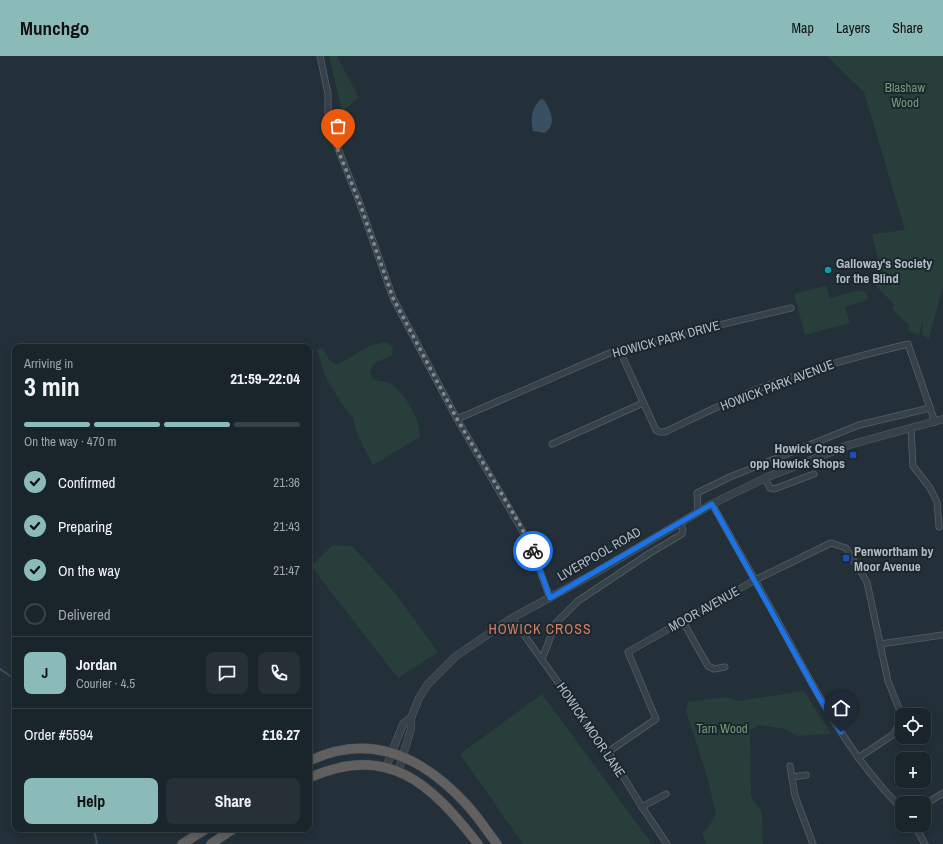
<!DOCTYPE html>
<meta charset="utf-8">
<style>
body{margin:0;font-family:"Archivo Narrow",sans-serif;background:#273037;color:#f1f3f6;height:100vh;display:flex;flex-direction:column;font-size:15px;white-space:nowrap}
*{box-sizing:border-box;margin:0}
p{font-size:13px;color:#9fa4a9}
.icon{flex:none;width:22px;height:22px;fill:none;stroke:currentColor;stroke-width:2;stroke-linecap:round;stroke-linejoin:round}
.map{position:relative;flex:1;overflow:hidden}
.panel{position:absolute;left:12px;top:288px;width:300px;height:488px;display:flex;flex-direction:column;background:#1a242b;border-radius:8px;box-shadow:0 2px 10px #0003,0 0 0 1px #384147}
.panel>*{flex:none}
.controls{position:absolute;left:895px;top:652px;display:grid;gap:8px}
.controls a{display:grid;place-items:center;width:36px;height:36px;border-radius:8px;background:#1a242b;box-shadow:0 2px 10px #0003,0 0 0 1px #384147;font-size:20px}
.pin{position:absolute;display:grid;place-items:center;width:34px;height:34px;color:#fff;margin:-41px -17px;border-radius:50% 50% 50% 0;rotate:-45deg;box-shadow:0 0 4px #0007}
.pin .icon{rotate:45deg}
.courier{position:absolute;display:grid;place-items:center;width:40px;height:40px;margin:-20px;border:3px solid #1a73e8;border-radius:50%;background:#fff;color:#222;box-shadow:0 1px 5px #0007}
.summary em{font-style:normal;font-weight:700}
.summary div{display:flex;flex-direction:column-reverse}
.summary{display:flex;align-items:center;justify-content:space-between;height:68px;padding:0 12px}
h1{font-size:26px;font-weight:700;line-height:30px}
.bar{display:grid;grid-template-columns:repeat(4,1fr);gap:6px 4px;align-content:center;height:48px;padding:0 12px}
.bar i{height:5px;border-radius:3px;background:#384147}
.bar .current{background:#8bbbb9}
.bar p{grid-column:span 4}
.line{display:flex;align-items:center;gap:10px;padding:0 12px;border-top:1px solid #384147}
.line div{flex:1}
.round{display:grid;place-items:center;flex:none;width:42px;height:42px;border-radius:8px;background:#273037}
ol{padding:0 12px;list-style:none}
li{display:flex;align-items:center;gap:12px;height:44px}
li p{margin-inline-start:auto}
li .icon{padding:4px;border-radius:50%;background:#8bbbb9;color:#111;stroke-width:4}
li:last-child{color:#9fa4a9}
li i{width:22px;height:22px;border:2px solid #384147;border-radius:50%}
.cta{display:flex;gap:8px;margin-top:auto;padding:8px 12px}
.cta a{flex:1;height:46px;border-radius:8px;background:#8bbbb9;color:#111;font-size:16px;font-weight:700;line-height:46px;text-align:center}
.cta a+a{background:#273037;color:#f1f3f6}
header{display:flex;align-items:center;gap:24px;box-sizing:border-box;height:56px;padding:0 20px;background:#8bbbb9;color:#111}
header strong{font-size:19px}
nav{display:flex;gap:22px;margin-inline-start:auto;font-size:14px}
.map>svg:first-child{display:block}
.green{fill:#283e3b}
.water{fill:#395062}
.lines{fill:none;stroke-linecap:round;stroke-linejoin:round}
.stream{stroke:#395062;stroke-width:2}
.minor-casing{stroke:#545f67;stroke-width:7}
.tertiary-casing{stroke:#545f67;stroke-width:8}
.trunk-casing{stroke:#414c54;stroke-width:10}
.minor{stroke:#364149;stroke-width:5.5}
.tertiary{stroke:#364149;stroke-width:7}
.trunk{stroke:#62605e;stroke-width:9}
.done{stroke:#7f8b94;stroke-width:4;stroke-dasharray:0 7.2}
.route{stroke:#1a73e8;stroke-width:5}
.culture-dot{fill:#0f9aa8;stroke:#1c262e;stroke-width:1.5}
.transit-dot{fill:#1a4fb4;stroke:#1c262e;stroke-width:1.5}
.labels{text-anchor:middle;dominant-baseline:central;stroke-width:4;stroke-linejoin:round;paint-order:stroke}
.park-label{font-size:13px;fill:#709a74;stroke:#1c262e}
.poi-label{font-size:13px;font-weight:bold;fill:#b1bcc5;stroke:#1c262e;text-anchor:start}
.street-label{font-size:13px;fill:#b1bcc5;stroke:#1c262e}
.neighbourhood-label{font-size:14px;letter-spacing:1px;fill:#ce8163;stroke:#1c262e}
</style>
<header>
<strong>Munchgo</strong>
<nav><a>Map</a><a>Layers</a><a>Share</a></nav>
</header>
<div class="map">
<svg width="943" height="788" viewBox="0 0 943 788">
<rect width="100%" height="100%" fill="#233039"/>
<g class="green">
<path d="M329,0H337L359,42L342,55Z"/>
<path d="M827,0H943V230L929,283L922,278L923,263L919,279L908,275L909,269L892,253L895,249L874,228L884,225L872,178L905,174L864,36Z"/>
<path d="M826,230L830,242L856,235L866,236L868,244L845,251L850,267L805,279L794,238Z"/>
<path d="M386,286L393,291L392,299L375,307L370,316L373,323C378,325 386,325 391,328C404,336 422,366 420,381L373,409L357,378L353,362L346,354L326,322L317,294L322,292L330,305L337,309L371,289Z"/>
<path d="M333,489L352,490L395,537L438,596L398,622L311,510Z"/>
<path d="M804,635L831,678L798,680L785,673L759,669L750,674L751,740L762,757L763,788H706L702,777L708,772L716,758L707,720L686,655L688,646L726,641L738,645Z"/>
<path d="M542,638L652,788H523L460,698Z"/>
</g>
<path class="water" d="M541,43L544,44C551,55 557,67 545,77L533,75C530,65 532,50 541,43Z"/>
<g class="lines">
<g class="stream">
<path d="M0,613L15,623"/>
<path d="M94,773L97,788"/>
</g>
<defs>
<g id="minor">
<path d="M320,0L328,38V67L360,148L393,242L457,363L530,488L550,542"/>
<path d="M619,293L656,374L660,376H665C690,364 714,352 739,341C793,317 851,302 908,288L935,366"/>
<path d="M457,363L619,293L791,252"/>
<path d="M911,373L913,410L930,432L937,446L939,471"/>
<path d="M552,388L643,347"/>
<path d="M765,422L770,432L774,433L814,418"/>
<path d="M712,448C737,492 762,536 786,580C819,642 852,703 902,753"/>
<path d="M698,456L697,437L730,421L859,369L930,352"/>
<path d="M512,562L608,696L642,751L667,788"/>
<path d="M682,564L708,610L714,613L725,611"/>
<path d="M880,588L943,579"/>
<path d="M542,603L556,567L578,545L650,497L682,478L683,474L680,467"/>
<path d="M894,678H900L902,675"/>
<path d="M608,696L656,663L628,596L755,524L831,487L846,492L867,526L888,625L902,660L894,678L858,702"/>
<path d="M790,710L795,740L813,788"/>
<path d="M792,721L806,719"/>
<path d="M924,749L943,737"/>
<path d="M642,751L666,738"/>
<path d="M914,769L925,788"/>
</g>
<g id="tertiary">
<path d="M386,711L403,668L411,662"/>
<path d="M398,716L411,673V662L419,642L428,628L456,600L512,562L595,517L712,448L765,422L849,389L943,363"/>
</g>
<g id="trunk">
<path d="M309,705C371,675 424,702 467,749C478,761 487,775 497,788"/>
<path d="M309,722C388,686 431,728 478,788"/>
<path d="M182,788L206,773"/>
<path d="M211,788L233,773"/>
</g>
</defs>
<use href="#minor" class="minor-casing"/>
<use href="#tertiary" class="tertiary-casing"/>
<use href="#trunk" class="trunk-casing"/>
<use href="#minor" class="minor"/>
<use href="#tertiary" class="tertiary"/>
<use href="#trunk" class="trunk"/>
</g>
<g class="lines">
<path class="done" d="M338,94L360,148L393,242L457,363L520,469L533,495"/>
<path class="route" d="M533,495L550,542L712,448L819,641L841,676"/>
</g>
<circle class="culture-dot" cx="828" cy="214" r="4"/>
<g class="transit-dot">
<rect x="849" y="395" width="8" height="8" rx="2"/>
<rect x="842" y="498" width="8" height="8" rx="2"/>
</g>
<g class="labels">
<g class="park-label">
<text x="905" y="31">Blashaw<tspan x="905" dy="15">Wood</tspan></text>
<text x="722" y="672">Tarn Wood</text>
</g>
<g class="poi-label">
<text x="836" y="207">Galloway's Society<tspan x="836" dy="15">for the Blind</tspan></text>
<text x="845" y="392" text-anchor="end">Howick Cross<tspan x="845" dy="15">opp Howick Shops</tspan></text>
<text x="854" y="495">Penwortham by<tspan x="854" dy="15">Moor Avenue</tspan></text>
</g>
<g class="street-label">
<text transform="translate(666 283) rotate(-15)">HOWICK PARK DRIVE</text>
<text transform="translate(777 329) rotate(-21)">HOWICK PARK AVENUE</text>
<text transform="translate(599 498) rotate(-30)">LIVERPOOL ROAD</text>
<text transform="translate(704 553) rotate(-29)">MOOR AVENUE</text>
<text transform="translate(591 674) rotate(56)">HOWICK MOOR LANE</text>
</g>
<g class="neighbourhood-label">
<text x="540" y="573">HOWICK CROSS</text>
</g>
</g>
</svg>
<div class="controls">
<a><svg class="icon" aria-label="locate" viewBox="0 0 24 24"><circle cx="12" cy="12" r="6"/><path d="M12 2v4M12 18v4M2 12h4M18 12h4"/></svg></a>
<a>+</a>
<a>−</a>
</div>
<div class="pin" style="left:338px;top:94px;background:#ea580c"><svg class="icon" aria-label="bag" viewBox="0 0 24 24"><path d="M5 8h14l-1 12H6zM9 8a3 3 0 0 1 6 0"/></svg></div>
<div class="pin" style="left:841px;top:676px;background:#1f2937"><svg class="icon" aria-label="home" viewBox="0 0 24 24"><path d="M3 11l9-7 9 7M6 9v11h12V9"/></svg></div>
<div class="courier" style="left:533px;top:495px"><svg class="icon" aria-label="bike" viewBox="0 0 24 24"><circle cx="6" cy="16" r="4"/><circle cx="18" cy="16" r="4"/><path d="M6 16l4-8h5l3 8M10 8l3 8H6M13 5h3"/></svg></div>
<section class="panel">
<div class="summary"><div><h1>3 min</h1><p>Arriving in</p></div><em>21:59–22:04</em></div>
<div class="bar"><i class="current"></i><i class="current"></i><i class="current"></i><i></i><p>On the way · 470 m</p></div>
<ol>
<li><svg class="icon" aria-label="check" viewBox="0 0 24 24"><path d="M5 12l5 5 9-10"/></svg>Confirmed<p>21:36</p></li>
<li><svg class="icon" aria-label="check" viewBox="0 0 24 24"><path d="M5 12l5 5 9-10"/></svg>Preparing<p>21:43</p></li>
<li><svg class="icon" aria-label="check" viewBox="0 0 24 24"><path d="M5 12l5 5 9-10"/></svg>On the way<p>21:47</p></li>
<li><i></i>Delivered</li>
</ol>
<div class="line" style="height:72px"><b class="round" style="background:#8bbbb9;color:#111">J</b><div><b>Jordan</b><p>Courier · 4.5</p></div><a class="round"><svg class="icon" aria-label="chat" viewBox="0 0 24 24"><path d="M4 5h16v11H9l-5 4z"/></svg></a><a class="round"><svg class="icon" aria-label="phone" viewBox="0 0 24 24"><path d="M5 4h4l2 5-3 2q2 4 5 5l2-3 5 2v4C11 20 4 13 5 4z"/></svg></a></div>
<div class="line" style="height:52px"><div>Order #5594</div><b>£16.27</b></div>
<div class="cta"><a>Help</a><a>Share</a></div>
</section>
</div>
